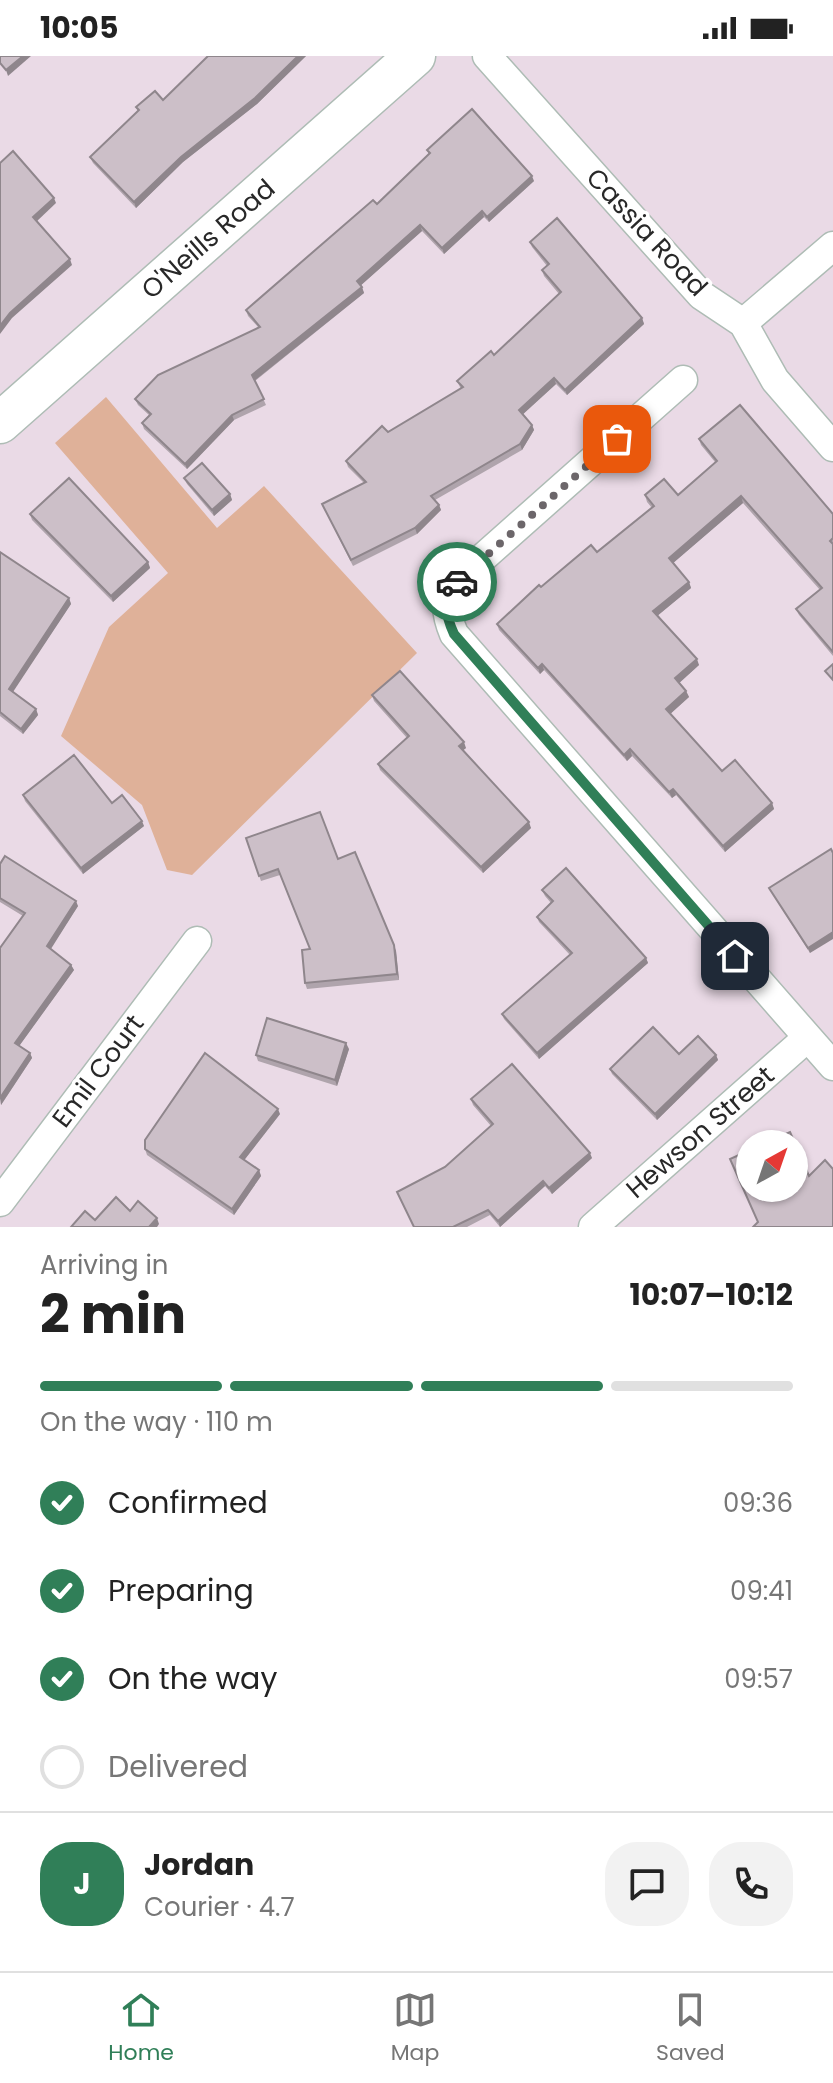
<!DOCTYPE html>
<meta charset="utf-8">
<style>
body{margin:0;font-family:Poppins,sans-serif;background:#f2f2f2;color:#222;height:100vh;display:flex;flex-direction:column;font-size:30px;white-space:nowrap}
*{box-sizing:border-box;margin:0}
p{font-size:26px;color:#767676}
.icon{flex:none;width:44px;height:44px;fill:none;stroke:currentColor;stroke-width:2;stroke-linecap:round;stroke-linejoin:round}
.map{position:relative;height:1171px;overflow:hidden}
.drawer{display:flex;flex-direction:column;background:#fff;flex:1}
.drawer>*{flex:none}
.needle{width:52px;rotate:40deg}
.buttons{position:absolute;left:736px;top:1074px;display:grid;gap:16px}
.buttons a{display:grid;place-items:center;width:72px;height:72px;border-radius:50%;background:#fff;box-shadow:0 2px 6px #0004;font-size:40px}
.pin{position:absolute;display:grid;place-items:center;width:68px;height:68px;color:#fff;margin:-34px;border-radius:16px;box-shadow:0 4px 12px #0006}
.courier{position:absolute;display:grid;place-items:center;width:80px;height:80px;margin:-40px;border:6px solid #307f58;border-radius:50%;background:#fff;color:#222;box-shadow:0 2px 10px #0007}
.head em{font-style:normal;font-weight:700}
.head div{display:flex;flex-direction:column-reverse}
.head{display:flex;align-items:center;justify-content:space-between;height:136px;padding:0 40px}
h1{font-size:52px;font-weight:700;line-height:60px}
.bar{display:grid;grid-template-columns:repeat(4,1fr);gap:12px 8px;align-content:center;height:96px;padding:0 40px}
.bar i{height:10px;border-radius:6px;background:#e0e0e0}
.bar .selected{background:#307f58}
.bar p{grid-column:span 4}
.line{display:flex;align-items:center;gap:20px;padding:0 40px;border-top:2px solid #e0e0e0}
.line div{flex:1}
.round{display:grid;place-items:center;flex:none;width:84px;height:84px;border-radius:32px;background:#f2f2f2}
ol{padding:0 40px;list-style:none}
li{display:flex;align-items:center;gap:24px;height:88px}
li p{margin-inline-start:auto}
li .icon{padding:8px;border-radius:50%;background:#307f58;color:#fff;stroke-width:4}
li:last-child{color:#767676}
li i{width:44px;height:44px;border:4px solid #e0e0e0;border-radius:50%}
.status{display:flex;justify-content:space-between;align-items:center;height:56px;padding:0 40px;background:#fff;direction:ltr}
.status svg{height:22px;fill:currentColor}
.dock{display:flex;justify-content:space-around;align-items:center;height:112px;border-top:2px solid #e0e0e0;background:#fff;font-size:22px;color:#767676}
.dock a{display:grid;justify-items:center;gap:4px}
.dock .selected{color:#307f58}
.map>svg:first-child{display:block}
.green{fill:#dfb199}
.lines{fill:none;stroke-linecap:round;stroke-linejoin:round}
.street-casing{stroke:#aebcb5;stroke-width:31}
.secondary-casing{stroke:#aebcb5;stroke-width:43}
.street{stroke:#fff;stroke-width:28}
.secondary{stroke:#fff;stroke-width:40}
.wall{fill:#afa4ac}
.shaded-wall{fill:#8f868c}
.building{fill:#ccbfc8;stroke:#8f868c;stroke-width:2}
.done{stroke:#6c666a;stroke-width:8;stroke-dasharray:0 14.4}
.route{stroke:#307f58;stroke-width:10}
.labels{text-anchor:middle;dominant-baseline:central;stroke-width:7;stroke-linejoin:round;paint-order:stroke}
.street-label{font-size:26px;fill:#282828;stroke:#fff}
</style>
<div class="status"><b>10:05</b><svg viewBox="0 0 49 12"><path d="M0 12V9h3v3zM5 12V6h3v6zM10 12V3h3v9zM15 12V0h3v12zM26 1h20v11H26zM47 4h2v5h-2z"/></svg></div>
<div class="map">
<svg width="833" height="1171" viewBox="0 0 833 1171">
<rect width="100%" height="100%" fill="#eadae6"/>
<path class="green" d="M106,341L217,472L264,430L417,597L192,819L167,814L142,749L61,680L109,571L168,517L55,387Z"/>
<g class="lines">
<defs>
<g id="street">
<path d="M487,0L701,239L743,267L775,324L833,391"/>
<path d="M743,267L833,190"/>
<path d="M683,324L461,521C444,542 444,554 454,578L833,1010"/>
<path d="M0,1146L197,885"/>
<path d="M593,1171L807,982"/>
</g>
<path id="secondary" d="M0,367L415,0"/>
</defs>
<use href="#street" class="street-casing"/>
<use href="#secondary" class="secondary-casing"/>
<use href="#street" class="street"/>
<use href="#secondary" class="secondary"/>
</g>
<g class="wall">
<path d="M208,0H306L257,48L183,106L136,152L93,107L90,101L138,56L136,51L163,44Z"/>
<path d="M427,94L534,125L489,166L484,161L444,198L422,175L361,229L364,237L255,325L266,349L234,364L187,413L144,373L142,367L149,359L138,349L135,343L258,271L248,260L246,254L377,148L429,99Z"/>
<path d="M530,186L642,262L644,268L567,339L556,328L523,358L532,369L534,374L522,394L435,444L439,449L441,454L417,478L353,510L322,448L364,427L348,411L346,405L388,376L461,333L457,325L494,299L559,238L544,220L542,214L547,210L532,191Z"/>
<path d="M699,383L833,458V600L799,559L796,553L820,534L743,447L673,507L689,526L691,532L658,559L699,609L679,627L686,635L689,641L670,658L722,715L772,747L774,753L725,796L676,739L672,742L632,700L627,705L544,614L540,618L499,574L497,568L541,531L597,496L652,452L647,446L645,439H678L715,406L701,389Z"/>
<path d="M184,422L230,438L232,444L214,460L187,428Z"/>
<path d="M30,458L148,506L150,512L113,546L32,464Z"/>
<path d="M0,496L69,542L71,548L12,636L36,653L38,659L23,678L0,660Z"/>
<path d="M372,639L466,692L463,694L531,772L483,817L380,714L378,708L407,682L374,645Z"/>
<path d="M23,739L112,747L144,770L83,818L25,745Z"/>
<path d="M246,782L338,803L396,895L399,924L307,933L305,927L310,893L280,819L261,825Z"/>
<path d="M833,797L810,897L772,837L769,832Z"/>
<path d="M0,808L78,850L50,893L71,909L74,914L19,990L30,997L32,1002L1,1049L0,892L23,860L0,846Z"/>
<path d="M542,834L646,902L648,907L539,1003L504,963L502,958L570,899L539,866L537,861L551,847L545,840Z"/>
<path d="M349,993L337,1030L258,1005L256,999Z"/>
<path d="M716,999L718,1004L657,1064L612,1018L610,1013Z"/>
<path d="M471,1043L592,1102L552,1138L545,1130L500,1171L490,1159L467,1171H414L397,1136L445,1111L491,1070L473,1049Z"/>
<path d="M280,1058L244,1104L259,1114L261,1120L234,1159L147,1099L145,1093Z"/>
</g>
<g class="shaded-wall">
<path d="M23,0H31L8,20L6,14Z"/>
<path d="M298,0H306L257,48L183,106L136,152L134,146L181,101Z"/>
<path d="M532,120L534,125L489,166L487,161Z"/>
<path d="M54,142L56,147L35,167L33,161Z"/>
<path d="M482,155L484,161L444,198L442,192Z"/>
<path d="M420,169L422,175L359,231L357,225Z"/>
<path d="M70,203L72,209L12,262L0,278V270L10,257Z"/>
<path d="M362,231L364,237L254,325L252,319Z"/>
<path d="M642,262L644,268L567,339L565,334Z"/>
<path d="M554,322L556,328L521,360L519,354Z"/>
<path d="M232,359L234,364L187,413L185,408Z"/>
<path d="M532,369L534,374L522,394L520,388Z"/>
<path d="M230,438L232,444L214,460L212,454Z"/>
<path d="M741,440L743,447L672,508L669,502Z"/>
<path d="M439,449L441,454L417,478L415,472Z"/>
<path d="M148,506L150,512L113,546L111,540Z"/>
<path d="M689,526L691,532L656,561L653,555Z"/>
<path d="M69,542L71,548L11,639L9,633Z"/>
<path d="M697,603L699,609L677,629L675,622Z"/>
<path d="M542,608L544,614L540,618L538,612Z"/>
<path d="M686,635L689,641L668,660L666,653Z"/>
<path d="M36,653L38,659L23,678L21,673Z"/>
<path d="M464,686L466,692L461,696L459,690Z"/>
<path d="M630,693L632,700L627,705L624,699Z"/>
<path d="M673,733L676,739L672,742L669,736Z"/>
<path d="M772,747L774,753L725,796L723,790Z"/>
<path d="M142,765L144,770L83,818L81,812Z"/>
<path d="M529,766L531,772L483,817L481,811Z"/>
<path d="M76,845L78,850L49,896L47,890Z"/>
<path d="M833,876V883L810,897L808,892Z"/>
<path d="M394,889L396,895L399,924L397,918Z"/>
<path d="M646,902L648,907L539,1003L537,997Z"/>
<path d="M71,909L74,914L17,993L15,987Z"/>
<path d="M346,987L349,993L337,1030L335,1024Z"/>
<path d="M30,997L32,1002L1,1049L0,1042Z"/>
<path d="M716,999L718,1004L657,1064L655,1058Z"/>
<path d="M278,1053L280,1058L242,1107L240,1101Z"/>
<path d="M590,1097L592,1102L552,1138L549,1132Z"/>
<path d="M259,1114L261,1120L234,1159L232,1153Z"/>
<path d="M543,1125L545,1130L500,1171L498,1165Z"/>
<path d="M157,1162L159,1168L157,1171H149Z"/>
</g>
<g class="building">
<path d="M0,0H23L6,14L0,7Z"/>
<path d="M208,0H298L255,42L181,101L134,146L90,101L139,54L136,51L155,35L163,44Z"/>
<path d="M472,53L532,120L487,161L482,155L442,192L420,169L357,225L362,231L252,319L264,343L232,359L185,408L142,367L151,358L135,343L158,319L260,271L246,254L373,144L377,148L430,97L427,94Z"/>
<path d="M13,95L54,142L33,161L70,203L10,257L0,270V107Z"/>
<path d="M557,162L642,262L565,334L554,322L519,354L532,369L520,388L431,440L439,449L415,472L351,504L322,448L366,426L346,405L382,370L388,376L463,331L457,325L491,295L494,299L561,236L542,214L549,208L530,186Z"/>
<path d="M740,349L833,458V482L830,485L833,488V596L796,553L822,532L741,440L669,502L689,526L653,555L697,603L675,622L686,635L666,653L722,715L735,704L772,747L723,790L673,733L669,736L630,693L624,699L542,608L538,612L497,568L539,529L541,531L591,489L597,496L654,450L645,439L664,423L678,439L717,405L699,383Z"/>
<path d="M202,407L230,438L212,454L184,422Z"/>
<path d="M69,422L148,506L111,540L30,458Z"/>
<path d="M0,496L69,542L9,633L36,653L21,673L0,656Z"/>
<path d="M833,608V624L825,615Z"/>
<path d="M400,615L464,686L459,690L529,766L481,811L378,708L409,680L372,639Z"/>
<path d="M74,699L112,747L122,739L142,765L81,812L23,739Z"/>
<path d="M320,756L338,803L355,796L394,889L397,918L305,927L302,894L310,893L278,813L259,820L246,782Z"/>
<path d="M831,793L833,797V876L808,892L769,832Z"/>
<path d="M5,800L76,845L47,890L71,909L15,987L30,997L0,1042V892L25,857L0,842V808Z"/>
<path d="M566,812L646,902L537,997L502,958L572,897L537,861L553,845L542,834Z"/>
<path d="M267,962L346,987L335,1024L256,999Z"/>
<path d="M653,971L679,998L698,980L716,999L655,1058L610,1013Z"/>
<path d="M205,997L278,1053L240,1101L259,1114L232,1153L145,1093V1084Z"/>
<path d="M512,1008L590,1097L549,1132L543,1125L498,1165L488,1154L453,1171H414L397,1136L445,1111L493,1068L471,1043Z"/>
<path d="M790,1076L809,1120L825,1104L833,1113V1171H753L758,1166L730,1103L750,1094V1132H794V1088H763Z"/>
<path d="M116,1141L130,1155L138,1145L157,1162L149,1171H71L85,1155L95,1164Z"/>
</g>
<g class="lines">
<path class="done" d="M457,526L617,383"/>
<path class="route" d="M457,526C442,544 445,558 454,578L735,900"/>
</g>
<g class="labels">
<g class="street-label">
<text transform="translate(647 176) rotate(47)">Cassia Road</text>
<text transform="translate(208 183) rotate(-41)">O'Neills Road</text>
<text transform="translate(98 1015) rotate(-53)">Emil Court</text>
<text transform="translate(700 1076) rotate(-41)">Hewson Street</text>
</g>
</g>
</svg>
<div class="buttons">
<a><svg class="needle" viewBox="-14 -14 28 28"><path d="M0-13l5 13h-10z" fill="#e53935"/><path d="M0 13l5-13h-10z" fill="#767676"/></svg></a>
</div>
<div class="pin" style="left:617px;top:383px;background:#ea580c"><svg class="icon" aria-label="bag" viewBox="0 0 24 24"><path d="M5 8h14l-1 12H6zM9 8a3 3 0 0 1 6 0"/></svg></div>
<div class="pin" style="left:735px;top:900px;background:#1f2937"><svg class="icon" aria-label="home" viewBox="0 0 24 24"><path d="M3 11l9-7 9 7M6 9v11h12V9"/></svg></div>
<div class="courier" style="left:457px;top:526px"><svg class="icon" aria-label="car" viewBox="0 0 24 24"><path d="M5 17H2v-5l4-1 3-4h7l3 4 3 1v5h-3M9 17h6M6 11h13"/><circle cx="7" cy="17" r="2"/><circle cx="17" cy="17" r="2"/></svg></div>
</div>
<section class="drawer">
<div class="head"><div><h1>2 min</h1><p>Arriving in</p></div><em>10:07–10:12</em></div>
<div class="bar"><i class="selected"></i><i class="selected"></i><i class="selected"></i><i></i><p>On the way · 110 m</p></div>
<ol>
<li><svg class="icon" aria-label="check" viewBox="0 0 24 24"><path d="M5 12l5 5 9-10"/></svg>Confirmed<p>09:36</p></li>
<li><svg class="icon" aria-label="check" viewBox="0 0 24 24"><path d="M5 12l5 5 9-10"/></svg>Preparing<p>09:41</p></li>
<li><svg class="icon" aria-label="check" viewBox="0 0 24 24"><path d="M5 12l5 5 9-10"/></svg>On the way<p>09:57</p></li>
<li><i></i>Delivered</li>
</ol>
<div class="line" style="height:144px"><b class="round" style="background:#307f58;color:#fff">J</b><div><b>Jordan</b><p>Courier · 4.7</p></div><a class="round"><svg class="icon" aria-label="chat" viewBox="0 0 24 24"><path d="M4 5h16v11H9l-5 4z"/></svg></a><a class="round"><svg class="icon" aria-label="phone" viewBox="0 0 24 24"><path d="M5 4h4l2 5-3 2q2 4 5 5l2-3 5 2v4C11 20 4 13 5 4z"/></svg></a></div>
</section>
<nav class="dock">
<a class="selected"><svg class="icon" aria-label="home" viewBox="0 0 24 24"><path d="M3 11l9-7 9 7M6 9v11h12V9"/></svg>Home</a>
<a><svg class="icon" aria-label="map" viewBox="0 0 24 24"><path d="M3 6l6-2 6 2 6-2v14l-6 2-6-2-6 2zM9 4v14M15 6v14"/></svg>Map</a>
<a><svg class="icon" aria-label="saved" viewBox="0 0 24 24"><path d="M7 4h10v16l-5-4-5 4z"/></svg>Saved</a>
</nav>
